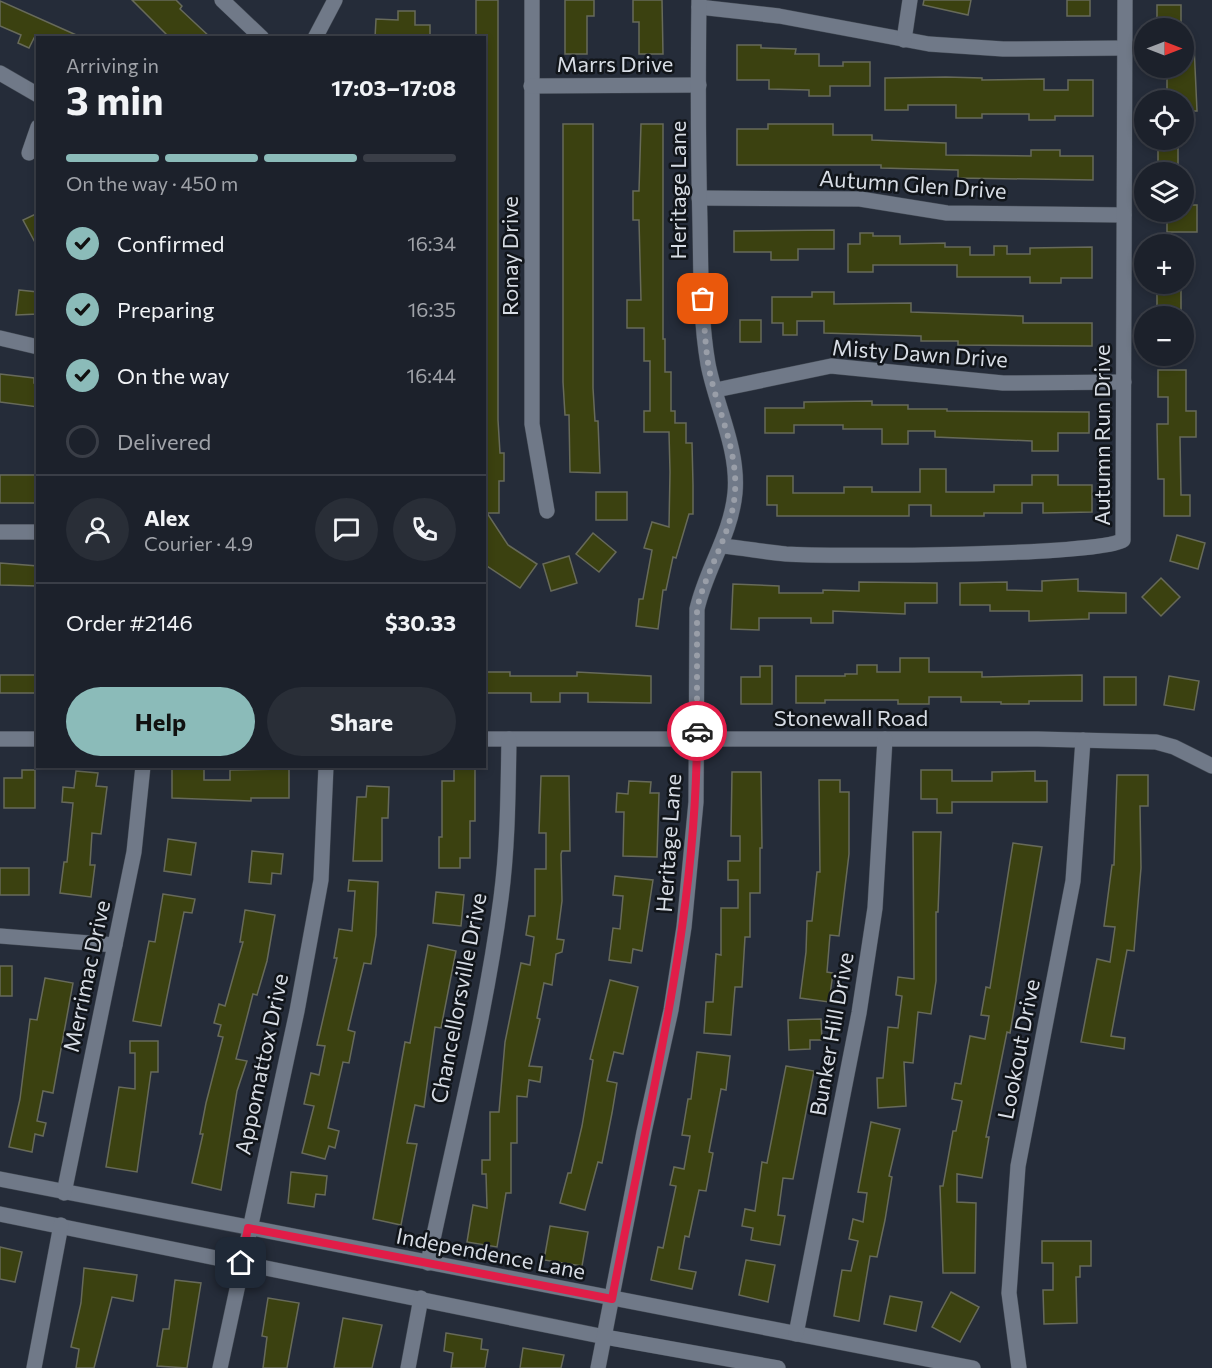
<!DOCTYPE html>
<meta charset="utf-8">
<style>
body{margin:0;font-family:Commissioner,sans-serif;background:#292e37;color:#f1f3f6;height:100vh;display:flex;flex-direction:column;font-size:22px;white-space:nowrap}
*{box-sizing:border-box;margin:0}
p{font-size:20px;color:#a0a3a9}
.icon{flex:none;width:33px;height:33px;fill:none;stroke:currentColor;stroke-width:2;stroke-linecap:round;stroke-linejoin:round}
.map{position:relative;flex:1;overflow:hidden}
.drawer{position:absolute;left:36px;top:36px;width:450px;height:732px;display:flex;flex-direction:column;background:#1c212b;border-radius:0px;box-shadow:0 3px 9px #0003,0 0 0 2px #3a3e47}
.drawer>*{flex:none}
.needle{width:39px;rotate:90deg}
.controls{position:absolute;left:1134px;top:18px;display:grid;gap:12px}
.controls a{display:grid;place-items:center;width:60px;height:60px;border-radius:50%;background:#1c212b;box-shadow:0 3px 9px #0003,0 0 0 2px #3a3e47;font-size:30px}
.pin{position:absolute;display:grid;place-items:center;width:51px;height:51px;color:#fff;margin:-26px;border-radius:12px;box-shadow:0 3px 9px #0006}
.courier{position:absolute;display:grid;place-items:center;width:60px;height:60px;margin:-30px;border:4px solid #e11d48;border-radius:50%;background:#fff;color:#222;box-shadow:0 2px 8px #0007}
.head em{font-style:normal;font-weight:700}
.head div{display:flex;flex-direction:column-reverse}
.head{display:flex;align-items:center;justify-content:space-between;height:102px;padding:0 30px}
h1{font-size:39px;font-weight:700;line-height:45px}
.bar{display:grid;grid-template-columns:repeat(4,1fr);gap:9px 6px;align-content:center;height:72px;padding:0 30px}
.bar i{height:8px;border-radius:4px;background:#3a3e47}
.bar .current{background:#8bbbb9}
.bar p{grid-column:span 4}
.line{display:flex;align-items:center;gap:15px;padding:0 30px;border-top:2px solid #3a3e47}
.line div{flex:1}
.round{display:grid;place-items:center;flex:none;width:63px;height:63px;border-radius:32px;background:#292e37}
ol{padding:0 30px;list-style:none}
li{display:flex;align-items:center;gap:18px;height:66px}
li p{margin-inline-start:auto}
li .icon{padding:6px;border-radius:50%;background:#8bbbb9;color:#111;stroke-width:4}
li:last-child{color:#a0a3a9}
li i{width:33px;height:33px;border:3px solid #3a3e47;border-radius:50%}
.primary-button{display:flex;gap:12px;margin-top:auto;padding:12px 30px}
.primary-button a{flex:1;height:69px;border-radius:36px;background:#8bbbb9;color:#111;font-size:24px;font-weight:700;line-height:69px;text-align:center}
.primary-button a+a{background:#292e37;color:#f1f3f6}
.map>svg:first-child{display:block}
.building{fill:#3b4110;stroke:#676a5a;stroke-width:1.5}
.lines{fill:none;stroke-linecap:round;stroke-linejoin:round}
.street-casing{stroke:#424953;stroke-width:16}
.street{stroke:#707988;stroke-width:15}
.done{stroke:#999ea8;stroke-width:6;stroke-dasharray:0 10.8}
.route{stroke:#e11d48;stroke-width:8}
.labels{text-anchor:middle;dominant-baseline:central;stroke-width:5;stroke-linejoin:round;paint-order:stroke}
.street-label{font-size:22px;fill:#d7dce4;stroke:#11151a}
</style>
<div class="map">
<svg width="1212" height="1368" viewBox="0 0 1212 1368">
<rect width="100%" height="100%" fill="#252c39"/>
<g class="building">
<path d="M132,0H176L182,6L180,9L211,38H170Z"/>
<path d="M476,0H498V420L500,453H504V481H499V513H487L508,545L537,564L520,588L484,564V38H476Z"/>
<path d="M565,0H594V16H587V54H565Z"/>
<path d="M633,0H662L663,54H639V22H633Z"/>
<path d="M924,0H971L968,15L923,5Z"/>
<rect x="1067" y="0" width="23" height="16"/>
<path d="M0,1L83,38H34L29,48L18,43L21,35L0,26Z"/>
<rect x="1157" y="5" width="24" height="23"/>
<path d="M398,11H415V25H430V38H375L376,19L398,20Z"/>
<path d="M737,45H761V48L796,49L795,54H819V66H843V62H870V86H830V96H809V90L769,89V80H737Z"/>
<path d="M1184,45H1194L1197,111H1184V100H1167V68H1184Z"/>
<path d="M946,77L982,78V80L1044,79V90H1068V80H1093V116H1055V120H1029V114H982V118H956V105H908V110H885V78Z"/>
<path d="M563,124H593V388L595,421H598L600,473L570,472L569,415H565L563,382Z"/>
<path d="M641,124H663V339H665V372H671V411H675V423H686V443H692L693,485V514H689L676,558L673,557L666,590H663L658,629L636,626L639,599H643L652,550L644,548L652,522L669,527L670,472L669,432H644V411H650V361H644V328H627V300H641L639,220H633V191H639Z"/>
<path d="M768,124H833V135H872V140L946,143V155L1031,156V150H1060V156H1093V180L958,178V170L881,168V165H737V129H768Z"/>
<rect x="1158" y="140" width="20" height="32"/>
<path d="M1184,205H1197V232H1167V212H1184Z"/>
<path d="M38,213V248L23,220Z"/>
<path d="M834,230V249H798V260H771V252H734V231Z"/>
<path d="M860,233H873V236H900V244L945,243V247H970V255H994V246H1007V254H1030V248L1092,247V278H1061V283H1030V277H957V265H873V272H848V244H860Z"/>
<rect x="1157" y="286" width="24" height="28"/>
<path d="M19,290L38,292V314L16,315Z"/>
<path d="M812,292H834V304L911,303V312L1023,316V323H1092V346L958,345V341H921V336L824,333V321H797V335H783V323H772V297H812Z"/>
<rect x="740" y="320" width="21" height="22"/>
<path d="M1158,370H1186V411H1196V437H1180L1181,495H1190V516H1164V479H1158L1157,424H1168V397H1158Z"/>
<path d="M0,374L34,378V383H38V407L0,402Z"/>
<path d="M872,401V405H908V409H947V411L1089,412V433H1058V451H1032V441L935,437V431H908V444H882V429H843V425H794V433H765V408H804V402Z"/>
<path d="M920,469H946V492H994V485H1032V475H1058V485H1092V512L1043,513V503H1022V513H984V516H931V505H909V516H777V505H767V476H793V493H844V487H872V492H920Z"/>
<path d="M0,475H38L35,503H0Z"/>
<rect x="596" y="492" width="31" height="28"/>
<path d="M593,533L616,552L599,572L576,554Z"/>
<path d="M1177,535L1205,543L1198,569L1170,561Z"/>
<path d="M569,556L577,583L551,591L543,564Z"/>
<path d="M0,563L38,566V586L0,585Z"/>
<path d="M1161,578L1180,597L1161,616L1142,597Z"/>
<path d="M1078,579V591L1126,593V613H1089V619L1029,621V611H990V605H960V583L1007,582V590L1042,591V581Z"/>
<path d="M859,582L937,583V603H905V614L833,611V623H811V618H759V630L731,629L733,584L779,586V593H823V590L859,591Z"/>
<path d="M900,658H929V672H982V677L1082,675V701H1029V704H1001V702H961V697H929V704H898V700H825V703H796V676H845V674H857V665H877V672H900Z"/>
<path d="M760,666H772V704H741V677H760Z"/>
<path d="M484,672H510V676H577V672L651,676V703L588,702V693H560V702H531V693H484Z"/>
<rect x="0" y="675" width="38" height="18"/>
<path d="M1169,676L1199,681L1194,710L1164,705Z"/>
<rect x="1104" y="677" width="32" height="28"/>
<path d="M454,768H475V821H470V858H460V868H439V837H442V781H454Z"/>
<path d="M172,769H204V780H230V770L289,769V798H251V801L172,798Z"/>
<path d="M22,770H35V808H4V778H22Z"/>
<path d="M921,770H952V781H992V772L1035,771V781H1047V802H952V813H937V799H921Z"/>
<path d="M76,771L98,773L96,786L107,787L101,834L92,833L90,865H95L91,897L60,893L64,862H67L73,803L62,802L63,787L74,788Z"/>
<path d="M732,772H761L762,848H760V893H750V937H745L742,987H735L731,1035L704,1033L706,1002H713L716,954L721,955V908H738V880H728V861H740V836H731Z"/>
<path d="M1117,775H1148V806H1140L1141,868L1134,951L1127,950L1111,1036L1125,1038L1124,1049L1081,1042L1097,959L1110,962L1115,927L1104,926L1112,865H1114Z"/>
<path d="M541,776H569L570,851H562L561,854L562,901L557,939L564,940L562,952L556,954L552,985L544,983L537,1018L540,1019L529,1066L542,1067L540,1082L529,1080L527,1097L517,1096V1143H511V1193H506L497,1247L467,1242L473,1205L487,1208L486,1174H482V1160H490V1112H499L505,1042L521,963L530,965L534,937L526,935L529,916H535V869H546V833H539Z"/>
<path d="M819,780H840V792H849V854L839,936L830,935L827,972L833,973L829,1002L800,998L806,952L807,921H812L817,872H820Z"/>
<path d="M629,781L651,782L650,793H659L657,857L623,856L624,812H616L617,793L628,794Z"/>
<path d="M367,786L389,787L388,818H382V861H353L357,797H366Z"/>
<path d="M913,832H941L938,912H936V981L931,1014L918,1012L913,1063L904,1062L906,1106L878,1108L877,1078H883L888,1027L898,1028L902,996L896,995L898,977L914,979Z"/>
<path d="M168,839L196,843L191,875L164,871Z"/>
<path d="M1013,843L1042,847L1010,1033L1007,1032L986,1137H989L982,1178L957,1174V1202L976,1203L975,1273H943L940,1186H943L953,1131H956L962,1101L952,1099L955,1083L961,1084L970,1036L985,1039L989,1016L981,1015L986,987L990,988Z"/>
<path d="M252,851L283,854L281,874L272,873L271,884L249,882Z"/>
<rect x="0" y="868" width="29" height="27"/>
<path d="M615,876L653,880L642,951L633,949L631,963L609,960L613,928L620,929L623,896L613,895Z"/>
<path d="M349,880L378,882L376,935L371,964L364,963L348,1030L355,1032L349,1063L343,1062L328,1128L339,1131L335,1148L329,1146L325,1159L302,1153L314,1106L304,1104L311,1073L319,1075L325,1046L317,1045L337,958H334L339,929L352,931L355,891H348Z"/>
<path d="M436,892L464,895L461,926L433,923Z"/>
<path d="M163,894L195,899L192,913L184,912L161,1026L133,1021L149,941L155,942Z"/>
<path d="M245,910L275,915L267,961L257,995L253,994L236,1059L247,1061L237,1091L221,1190L192,1183L203,1134H200L206,1103L223,1037L218,1036L221,1025L214,1023L219,1004L225,1006L243,942H240Z"/>
<path d="M428,945L456,951L441,1028L435,1027L424,1107L415,1105L407,1143L417,1144L401,1225L373,1219L405,1042L410,1043Z"/>
<rect x="0" y="966" width="12" height="30"/>
<path d="M45,978L73,983L53,1093L43,1091L37,1121L46,1123L43,1136L35,1134L32,1152L9,1147L20,1099L30,1019L37,1020Z"/>
<path d="M610,980L638,987L623,1054L614,1052L607,1081L617,1083L612,1113L602,1163L598,1162L585,1210L560,1203L568,1173H571L582,1126L593,1060L590,1059Z"/>
<path d="M821,1019L822,1040H810V1049L789,1050L788,1020Z"/>
<path d="M130,1041H158V1072H151L137,1172L106,1167L119,1087L135,1089V1053H130Z"/>
<path d="M697,1052L730,1056L726,1090L721,1089L709,1152L713,1153L706,1191L699,1190L689,1237L685,1236L679,1269L696,1272L692,1289L651,1280L658,1247L663,1248L676,1186L670,1185L674,1167L684,1169L690,1136L682,1135L688,1099H691Z"/>
<path d="M786,1066L814,1071L793,1179L783,1178L778,1215L785,1216L780,1245L751,1240L753,1228L742,1226L745,1209L755,1211L762,1162L767,1163Z"/>
<path d="M871,1122L900,1129L889,1176L892,1177L885,1220L877,1257L870,1256L859,1321L834,1316L842,1270L851,1271L858,1241L849,1239L853,1219L863,1222L867,1193L858,1192Z"/>
<path d="M291,1172L327,1176L325,1195L316,1194L314,1207L288,1203Z"/>
<path d="M550,1226L588,1232L582,1266L544,1260Z"/>
<path d="M1042,1241H1091V1266H1080V1277H1076L1077,1323L1044,1324L1043,1290H1053V1263H1042Z"/>
<path d="M0,1247L22,1252L15,1282L0,1279Z"/>
<path d="M746,1260L775,1265L768,1302L739,1295Z"/>
<path d="M84,1268L137,1275L133,1301L112,1297L94,1368H76L79,1349L71,1347L81,1303Z"/>
<path d="M175,1280L201,1283L187,1368L157,1366L163,1329H169Z"/>
<path d="M951,1292L979,1307L960,1342L932,1327Z"/>
<path d="M890,1296L922,1302L916,1331L884,1324Z"/>
<path d="M268,1298L299,1303L287,1368H263L267,1337L262,1336Z"/>
<path d="M343,1318L382,1325L372,1368H334Z"/>
<path d="M446,1333L482,1339L481,1349L488,1350L485,1368H451L453,1353L444,1351Z"/>
<path d="M523,1348L564,1355L561,1368H520Z"/>
</g>
<g class="lines">
<defs>
<g id="street">
<path d="M222,0L262,38"/>
<path d="M532,0V424L547,511"/>
<path d="M699,7L779,16L929,44L1003,49L1124,48"/>
<path d="M315,38L335,0"/>
<path d="M904,40L910,0"/>
<path d="M0,73L38,95"/>
<path d="M531,86L699,85"/>
<path d="M29,153L38,127"/>
<path d="M699,198L860,199L947,213L1124,215"/>
<path d="M0,338L38,347"/>
<path d="M716,390L831,366L1003,383L1124,382"/>
<path d="M0,532H38"/>
<path d="M722,546C743,548 765,552 786,554C829,557 1100,556 1123,540L1125,0"/>
<path d="M0,739H38"/>
<path d="M484,739H1038L1156,742L1174,747L1212,766"/>
<path d="M0,936L115,945"/>
<path d="M0,1179L973,1368"/>
<path d="M64,1193L134,852L143,766"/>
<path d="M0,1214L605,1337L778,1368"/>
<path d="M428,1263C453,1142 485,1021 501,898C508,845 508,792 509,739"/>
<path d="M796,1334L859,1013L875,908L885,739"/>
<path d="M34,1368L61,1225"/>
<path d="M220,1368L297,1011L321,880L326,766"/>
<path d="M408,1368L421,1298"/>
<path d="M598,1368L644,1132L671,1010L684,927L696,802L697,609C706,569 731,535 735,493C739,449 716,406 708,364C700,318 701,269 700,223C698,149 698,74 699,0"/>
<path d="M1019,1368L1009,1293L1018,1166L1073,881L1083,740"/>
</g>
</defs>
<use href="#street" class="street-casing"/>
<use href="#street" class="street"/>
</g>
<g class="lines">
<path class="done" d="M697,731V609C706,569 732,535 735,492C738,448 715,406 708,363C705,342 704,320 703,299"/>
<path class="route" d="M241,1263L248,1228L612,1299C647,1111 697,924 697,731"/>
</g>
<g class="labels">
<g class="street-label">
<text x="615" y="63">Marrs Drive</text>
<text transform="translate(913 184) rotate(4)">Autumn Glen Drive</text>
<text transform="translate(677 190) rotate(-90)">Heritage Lane</text>
<text transform="translate(509 256) rotate(-90)">Ronay Drive</text>
<text transform="translate(920 353) rotate(4)">Misty Dawn Drive</text>
<text transform="translate(1101 435) rotate(-90)">Autumn Run Drive</text>
<text x="851" y="717">Stonewall Road</text>
<text transform="translate(668 843) rotate(-86)">Heritage Lane</text>
<text transform="translate(86 976) rotate(-78)">Merrimac Drive</text>
<text transform="translate(458 998) rotate(-79)">Chancellorsville Drive</text>
<text transform="translate(831 1034) rotate(-80)">Bunker Hill Drive</text>
<text transform="translate(1018 1049) rotate(-79)">Lookout Drive</text>
<text transform="translate(261 1064) rotate(-78)">Appomattox Drive</text>
<text transform="translate(491 1253) rotate(11)">Independence Lane</text>
</g>
</g>
</svg>
<div class="controls">
<a><svg class="needle" viewBox="-14 -14 28 28"><path d="M0-13l5 13h-10z" fill="#e53935"/><path d="M0 13l5-13h-10z" fill="#a0a3a9"/></svg></a>
<a><svg class="icon" aria-label="locate" viewBox="0 0 24 24"><circle cx="12" cy="12" r="6"/><path d="M12 2v4M12 18v4M2 12h4M18 12h4"/></svg></a>
<a><svg class="icon" aria-label="layers" viewBox="0 0 24 24"><path d="M12 4l9 5-9 5-9-5zM3 14l9 5 9-5"/></svg></a>
<a>+</a>
<a>−</a>
</div>
<div class="pin" style="left:703px;top:299px;background:#ea580c"><svg class="icon" aria-label="bag" viewBox="0 0 24 24"><path d="M5 8h14l-1 12H6zM9 8a3 3 0 0 1 6 0"/></svg></div>
<div class="pin" style="left:241px;top:1263px;background:#1f2937"><svg class="icon" aria-label="home" viewBox="0 0 24 24"><path d="M3 11l9-7 9 7M6 9v11h12V9"/></svg></div>
<div class="courier" style="left:697px;top:731px"><svg class="icon" aria-label="car" viewBox="0 0 24 24"><path d="M5 17H2v-5l4-1 3-4h7l3 4 3 1v5h-3M9 17h6M6 11h13"/><circle cx="7" cy="17" r="2"/><circle cx="17" cy="17" r="2"/></svg></div>
<section class="drawer">
<div class="head"><div><h1>3 min</h1><p>Arriving in</p></div><em>17:03–17:08</em></div>
<div class="bar"><i class="current"></i><i class="current"></i><i class="current"></i><i></i><p>On the way · 450 m</p></div>
<ol>
<li><svg class="icon" aria-label="check" viewBox="0 0 24 24"><path d="M5 12l5 5 9-10"/></svg>Confirmed<p>16:34</p></li>
<li><svg class="icon" aria-label="check" viewBox="0 0 24 24"><path d="M5 12l5 5 9-10"/></svg>Preparing<p>16:35</p></li>
<li><svg class="icon" aria-label="check" viewBox="0 0 24 24"><path d="M5 12l5 5 9-10"/></svg>On the way<p>16:44</p></li>
<li><i></i>Delivered</li>
</ol>
<div class="line" style="height:108px"><a class="round"><svg class="icon" aria-label="person" viewBox="0 0 24 24"><circle cx="12" cy="8" r="4"/><path d="M4 21q1-7 8-7t8 7"/></svg></a><div><b>Alex</b><p>Courier · 4.9</p></div><a class="round"><svg class="icon" aria-label="chat" viewBox="0 0 24 24"><path d="M4 5h16v11H9l-5 4z"/></svg></a><a class="round"><svg class="icon" aria-label="phone" viewBox="0 0 24 24"><path d="M5 4h4l2 5-3 2q2 4 5 5l2-3 5 2v4C11 20 4 13 5 4z"/></svg></a></div>
<div class="line" style="height:78px"><div>Order #2146</div><b>$30.33</b></div>
<div class="primary-button"><a>Help</a><a>Share</a></div>
</section>
</div>
